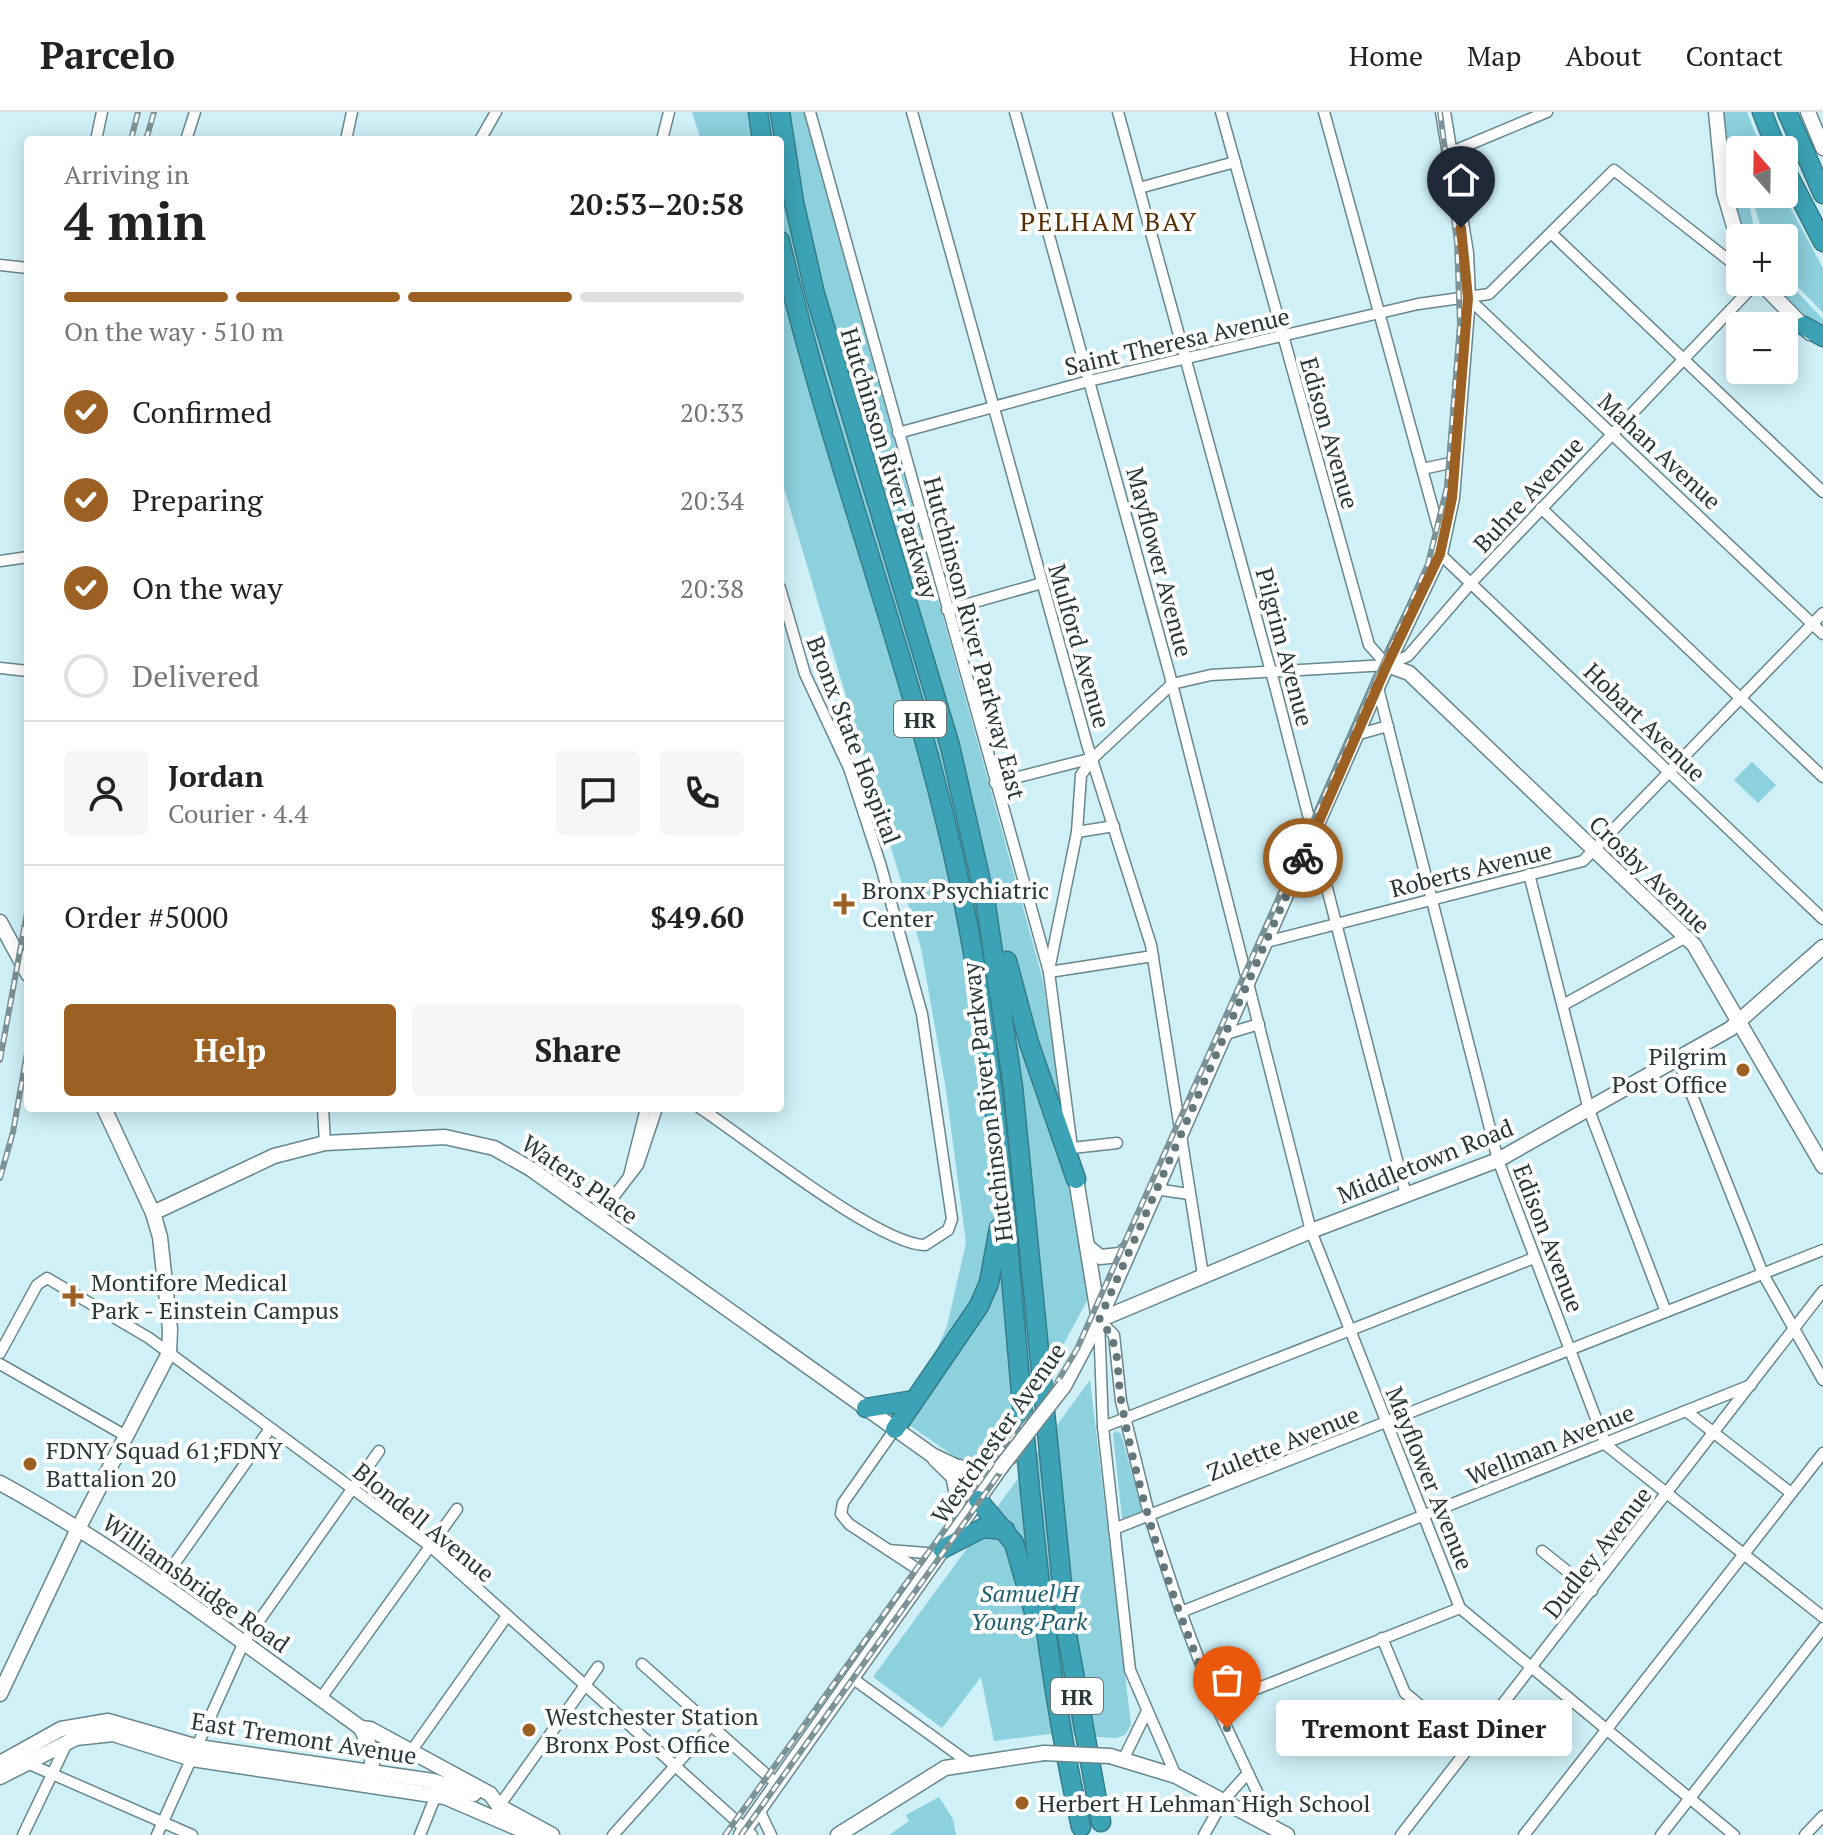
<!DOCTYPE html>
<meta charset="utf-8">
<style>
body{margin:0;font-family:"PT Serif",serif;background:#f6f6f6;color:#222;height:100vh;display:flex;flex-direction:column;font-size:30px;white-space:nowrap}
*{box-sizing:border-box;margin:0}
p{font-size:26px;color:#767676}
.icon{flex:none;width:44px;height:44px;fill:none;stroke:currentColor;stroke-width:2;stroke-linecap:round;stroke-linejoin:round}
.map{position:relative;flex:1;overflow:hidden}
.panel{position:absolute;left:24px;top:24px;width:760px;height:976px;display:flex;flex-direction:column;background:#fff;border-radius:8px;box-shadow:0 4px 20px #0003}
.panel>*{flex:none}
.needle{width:52px;rotate:340deg}
.buttons{position:absolute;left:1726px;top:24px;display:grid;gap:16px}
.buttons a{display:grid;place-items:center;width:72px;height:72px;border-radius:8px;background:#fff;box-shadow:0 4px 20px #0003;font-size:40px}
.pin{position:absolute;display:grid;place-items:center;width:68px;height:68px;color:#fff;margin:-82px -34px;border-radius:50% 50% 50% 0;rotate:-45deg;box-shadow:0 0 8px #0007}
.pin .icon{rotate:45deg}
.courier{position:absolute;display:grid;place-items:center;width:80px;height:80px;margin:-40px;border:6px solid #9c6023;border-radius:50%;background:#fff;color:#222;box-shadow:0 2px 10px #0007}
.bubble{position:absolute;height:56px;border-radius:8px;background:#fff;box-shadow:0 4px 20px #0003;font-size:26px;font-weight:700;line-height:56px;text-align:center}
.head em{font-style:normal;font-weight:700}
.head div{display:flex;flex-direction:column-reverse}
.head{display:flex;align-items:center;justify-content:space-between;height:136px;padding:0 40px}
h1{font-size:52px;font-weight:700;line-height:60px}
.bar{display:grid;grid-template-columns:repeat(4,1fr);gap:12px 8px;align-content:center;height:96px;padding:0 40px}
.bar i{height:10px;border-radius:6px;background:#e0e0e0}
.bar .active{background:#9c6023}
.bar p{grid-column:span 4}
.line{display:flex;align-items:center;gap:20px;padding:0 40px;border-top:2px solid #e0e0e0}
.line div{flex:1}
.round{display:grid;place-items:center;flex:none;width:84px;height:84px;border-radius:8px;background:#f6f6f6}
ol{padding:0 40px;list-style:none}
li{display:flex;align-items:center;gap:24px;height:88px}
li p{margin-inline-start:auto}
li .icon{padding:8px;border-radius:50%;background:#9c6023;color:#fff;stroke-width:4}
li:last-child{color:#767676}
li i{width:44px;height:44px;border:4px solid #e0e0e0;border-radius:50%}
.action{display:flex;gap:16px;margin-top:auto;padding:16px 40px}
.action a{flex:1;height:92px;border-radius:8px;background:#9c6023;color:#fff;font-size:32px;font-weight:700;line-height:92px;text-align:center}
.action a+a{background:#f6f6f6;color:#222}
header{display:flex;align-items:center;gap:48px;box-sizing:border-box;height:112px;padding:0 40px;background:#fff;border-bottom:2px solid #e0e0e0}
header strong{font-size:38px}
nav{display:flex;gap:44px;margin-inline-start:auto;font-size:28px}
.map>svg:first-child{display:block}
.green{fill:#8dd0de}
.lines{fill:none;stroke-linecap:round;stroke-linejoin:round}
.street-casing{stroke:#68868c;stroke-width:13}
.secondary-casing{stroke:#68868c;stroke-width:17}
.highway-casing{stroke:#367d8a;stroke-width:21}
.street{stroke:#fff;stroke-width:10}
.secondary{stroke:#fff;stroke-width:14}
.highway{stroke:#3ca3b6;stroke-width:18}
.rail-casing{stroke:#7b9296;stroke-width:6}
.rail{stroke:#fff;stroke-width:3;stroke-dasharray:9;stroke-linecap:butt}
.secondary-bridge-casing{stroke:#68868c;stroke-width:17;stroke-linecap:butt}
.secondary-bridge{stroke:#fff;stroke-width:14}
.done{stroke:#64787c;stroke-width:8;stroke-dasharray:0 14.4}
.route{stroke:#9c6023;stroke-width:10}
.poi-dot{fill:#9c6023;stroke:#fff;stroke-width:3}
.labels{text-anchor:middle;dominant-baseline:central;stroke-width:8;stroke-linejoin:round;paint-order:stroke}
.shield{fill:#fff;stroke:#6a7374;stroke-width:2}
.shield-label{font-size:22px;font-weight:bold;fill:#2a3739}
.street-label{font-size:24px;fill:#2a3739;stroke:#fff}
.poi-label{font-size:24px;fill:#2a3739;stroke:#fff;text-anchor:start}
.park-label{font-size:24px;font-style:italic;fill:#21616d;stroke:#fff}
.neighbourhood-label{font-size:26px;letter-spacing:2px;fill:#552d00;stroke:#fff}
</style>
<header>
<strong>Parcelo</strong>
<nav><a>Home</a><a>Map</a><a>About</a><a>Contact</a></nav>
</header>
<div class="map">
<svg width="1823" height="1723" viewBox="0 0 1823 1723">
<rect width="100%" height="100%" fill="#cff0f7"/>
<g class="green">
<path d="M692,0H804L1043,868L1089,1185L1055,1248L975,1359L905,1310L947,1214L966,1131L946,978L921,836L780,363V28H701Z"/>
<path d="M1722,0H1747L1762,38H1740V82H1747L1756,126H1744L1732,83Z"/>
<path d="M1751,82H1783L1823,156V201L1784,160V126H1764Z"/>
<path d="M1784,166L1823,207V220L1773,175Z"/>
<path d="M1752,650L1776,673L1758,691L1734,668Z"/>
<path d="M1090,1268L1131,1613L1125,1623L1116,1626L1049,1622L994,1629L981,1565L942,1616L873,1565Z"/>
<path d="M1116,1319L1121,1322L1142,1398L1139,1403L1125,1408L1122,1406L1113,1322Z"/>
<path d="M939,1685L953,1707L956,1723H889L909,1709L906,1703Z"/>
</g>
<g class="lines">
<defs>
<g id="street">
<path d="M810,0L1049,860L1072,1036"/>
<path d="M912,0L1087,632L1151,833L1203,1163"/>
<path d="M1015,0L1169,560L1311,1119L1460,1496L1734,1723"/>
<path d="M1118,0L1276,578L1406,1083"/>
<path d="M1221,0L1369,533L1387,553"/>
<path d="M1324,0L1441,426"/>
<path d="M96,28L102,0"/>
<path d="M186,28L195,0"/>
<path d="M346,28L352,0"/>
<path d="M480,28L496,0"/>
<path d="M662,28L669,0"/>
<path d="M1449,41L1547,0"/>
<path d="M1139,76L1235,50"/>
<path d="M1551,121L1823,380"/>
<path d="M0,153L28,156"/>
<path d="M1468,186L1823,522"/>
<path d="M898,321L1089,269L1418,192L1489,182L1614,58L1740,157"/>
<path d="M1422,357L1455,350"/>
<path d="M1541,396L1823,665"/>
<path d="M1440,442L1823,807"/>
<path d="M0,449L28,445"/>
<path d="M947,498L1042,471"/>
<path d="M0,556L28,559"/>
<path d="M1378,576L1498,1048L1606,1333L1823,1505"/>
<path d="M1359,622L1388,614"/>
<path d="M995,671L1093,646L1172,572L1211,563L1387,553L1408,544L1471,471L1757,170"/>
<path d="M1077,720L1114,714"/>
<path d="M1529,762L1589,998L1666,1200"/>
<path d="M1266,830L1583,749L1823,501"/>
<path d="M1049,858L1077,720L1081,663L1093,646"/>
<path d="M1049,860L1153,844"/>
<path d="M1563,893L1686,825"/>
<path d="M1226,922L1259,912"/>
<path d="M1678,948L1763,1162L1823,1268"/>
<path d="M323,996L325,1031"/>
<path d="M700,996C746,1026 877,1132 925,1133L948,1118L952,1107L922,902L880,751L849,656L805,562L780,476"/>
<path d="M1072,1036L1117,1031"/>
<path d="M629,1064L646,996"/>
<path d="M1155,1077L1189,1082"/>
<path d="M598,1105L638,1053L657,996"/>
<path d="M1099,1208L1114,1223L1121,1289L1150,1406L1181,1500L1216,1593L1274,1716"/>
<path d="M1099,1210L1103,1315L1130,1558L1176,1664"/>
<path d="M0,1241L37,1173L47,1166L149,1226L430,1434L752,1723"/>
<path d="M0,1252L126,1324"/>
<path d="M1686,1299L1791,1381"/>
<path d="M1103,1315L1534,1146"/>
<path d="M895,1317L843,1391L841,1402L849,1412L925,1462"/>
<path d="M1114,1417L1823,1138"/>
<path d="M888,1438L939,1442"/>
<path d="M1542,1439L1592,1479"/>
<path d="M160,1472L269,1318"/>
<path d="M1181,1500L1751,1273"/>
<path d="M1382,1526L1405,1581L1470,1634"/>
<path d="M642,1552L777,1672"/>
<path d="M852,1566L968,1650"/>
<path d="M321,1586L457,1397"/>
<path d="M1216,1593L1460,1496"/>
<path d="M412,1638L507,1504"/>
<path d="M1124,1646L1146,1601"/>
<path d="M27,1651L192,1723"/>
<path d="M497,1697L598,1555"/>
<path d="M759,1698L771,1723"/>
<path d="M23,1723L67,1631"/>
<path d="M157,1723L244,1530L379,1339"/>
<path d="M420,1723L436,1683"/>
<path d="M613,1723L710,1615"/>
<path d="M1204,1723L1223,1689L1248,1661"/>
<path d="M1401,1723L1823,1179"/>
<path d="M1524,1723L1823,1341"/>
<path d="M1661,1723L1823,1516"/>
<path d="M1805,1723L1823,1704"/>
</g>
<g id="secondary">
<path d="M1716,0L1724,80L1740,135"/>
<path d="M1808,0L1823,36"/>
<path d="M1760,170L1810,221"/>
<path d="M1387,553L1409,561L1694,833L1823,1054"/>
<path d="M0,810L28,862"/>
<path d="M1076,1067L1099,1208"/>
<path d="M153,1101L274,1044L325,1031L445,1025L494,1036L531,1057L932,1343L955,1354L982,1382"/>
<path d="M1087,1134L1100,1145L1120,1143L1129,1135"/>
<path d="M1099,1208L1311,1119L1498,1048L1730,917L1823,835"/>
<path d="M1064,1274L1099,1208L1387,553L1440,442L1452,386L1468,186L1466,141L1443,0"/>
<path d="M935,1347L972,1383"/>
<path d="M959,1355L977,1361L1001,1355"/>
<path d="M954,1368L962,1409"/>
<path d="M0,1371C128,1441 243,1531 361,1616L370,1617L490,1682L499,1694L552,1723"/>
<path d="M0,1582L78,1417L169,1241L170,1217L160,1125L153,1101L104,996"/>
<path d="M361,1616L373,1642L370,1668"/>
<path d="M1110,1644L1176,1664L1287,1723"/>
<path d="M0,1651L61,1617L108,1609L198,1635L433,1669L474,1682"/>
<path d="M0,1665L76,1626L113,1622L192,1647L445,1685L533,1723"/>
<path d="M741,1723L1001,1355"/>
<path d="M838,1723L945,1656L1044,1641"/>
</g>
<g id="highway">
<path d="M758,0L762,28"/>
<path d="M780,0L794,90L815,182L950,634L985,787L1013,975L1067,1523L1101,1710"/>
<path d="M1762,0L1777,38"/>
<path d="M1787,0L1823,82"/>
<path d="M1784,55L1823,130"/>
<path d="M780,129C835,367 930,594 972,835C1022,1127 1015,1426 1081,1715"/>
<path d="M1804,214L1823,225"/>
<path d="M1007,849L1029,931L1076,1067"/>
<path d="M866,1296L914,1288"/>
<path d="M895,1317L979,1194L989,1171L999,1116"/>
<path d="M978,1388L1014,1431L1033,1497"/>
<path d="M942,1437L983,1416L1005,1418"/>
</g>
</defs>
<use href="#street" class="street-casing"/>
<use href="#secondary" class="secondary-casing"/>
<use href="#highway" class="highway-casing"/>
<use href="#street" class="street"/>
<use href="#secondary" class="secondary"/>
<use href="#highway" class="highway"/>
<defs>
<g id="rail">
<path d="M131,28L138,0"/>
<path d="M146,28L154,0"/>
<path d="M0,948L28,795"/>
<path d="M0,1066L13,1020L28,935"/>
<path d="M1014,1349L1054,1293"/>
<path d="M725,1723L1002,1338L1047,1287L1077,1237L1428,452L1447,375L1460,213L1457,130L1440,0"/>
<path d="M741,1723L1017,1337"/>
</g>
</defs>
<use href="#rail" class="rail-casing"/>
<use href="#rail" class="rail"/>
<defs>
<g id="secondary-bridge">
<path d="M1001,1355L1064,1274"/>
<path d="M1044,1641L1110,1644"/>
</g>
</defs>
<use href="#secondary-bridge" class="secondary-bridge-casing"/>
<use href="#secondary-bridge" class="secondary-bridge"/>
</g>
<g class="lines">
<path class="done" d="M1227,1616C1180,1513 1141,1399 1121,1288C1116,1257 1122,1231 1099,1208L1303,746"/>
<path class="route" d="M1303,746L1387,553L1440,442L1452,386L1468,186L1461,116"/>
</g>
<g class="poi-dot">
<path d="M840 780h8v8h8v8h-8v8h-8v-8h-8v-8h8z"/>
<circle cx="1743" cy="958" r="8"/>
<path d="M69 1172h8v8h8v8h-8v8h-8v-8h-8v-8h8z"/>
<circle cx="30" cy="1352" r="8"/>
<circle cx="529" cy="1618" r="8"/>
<circle cx="1022" cy="1691" r="8"/>
</g>
<g class="labels">
<g class="shield">
<rect x="894" y="589" width="52" height="36" rx="6"/>
<rect x="1051" y="1566" width="52" height="36" rx="6"/>
</g>
<g class="shield-label">
<text x="920" y="607">HR</text>
<text x="1077" y="1584">HR</text>
</g>
<g class="street-label">
<text transform="translate(1177 229) rotate(-13)">Saint Theresa Avenue</text>
<text transform="translate(1330 321) rotate(74)">Edison Avenue</text>
<text transform="translate(1660 339) rotate(43)">Mahan Avenue</text>
<text transform="translate(890 351) rotate(73)">Hutchinson River Parkway</text>
<text transform="translate(1528 382) rotate(-47)">Buhre Avenue</text>
<text transform="translate(1160 450) rotate(75)">Mayflower Avenue</text>
<text transform="translate(975 526) rotate(75)">Hutchinson River Parkway East</text>
<text transform="translate(1080 534) rotate(74)">Mulford Avenue</text>
<text transform="translate(1285 535) rotate(75)">Pilgrim Avenue</text>
<text transform="translate(1645 610) rotate(44)">Hobart Avenue</text>
<text transform="translate(854 628) rotate(69)">Bronx State Hospital</text>
<text transform="translate(1471 757) rotate(-14)">Roberts Avenue</text>
<text transform="translate(1650 762) rotate(44)">Crosby Avenue</text>
<text transform="translate(987 990) rotate(-97)">Hutchinson River Parkway</text>
<text transform="translate(1425 1049) rotate(-22)">Middletown Road</text>
<text transform="translate(580 1067) rotate(35)">Waters Place</text>
<text transform="translate(1549 1126) rotate(69)">Edison Avenue</text>
<text transform="translate(998 1321) rotate(-55)">Westchester Avenue</text>
<text transform="translate(1283 1331) rotate(-22)">Zulette Avenue</text>
<text transform="translate(1550 1332) rotate(-22)">Wellman Avenue</text>
<text transform="translate(1430 1366) rotate(68)">Mayflower Avenue</text>
<text transform="translate(424 1410) rotate(39)">Blondell Avenue</text>
<text transform="translate(1597 1440) rotate(-52)">Dudley Avenue</text>
<text transform="translate(196 1471) rotate(35)">Williamsbridge Road</text>
<text transform="translate(304 1626) rotate(9)">East Tremont Avenue</text>
</g>
<g class="poi-label">
<text x="862" y="778">Bronx Psychiatric<tspan x="862" dy="28">Center</tspan></text>
<text x="1727" y="944" text-anchor="end">Pilgrim<tspan x="1727" dy="28">Post Office</tspan></text>
<text x="91" y="1170">Montifore Medical<tspan x="91" dy="28">Park - Einstein Campus</tspan></text>
<text x="46" y="1338">FDNY Squad 61;FDNY<tspan x="46" dy="28">Battalion 20</tspan></text>
<text x="545" y="1604">Westchester Station<tspan x="545" dy="28">Bronx Post Office</tspan></text>
<text x="1038" y="1691">Herbert H Lehman High School</text>
</g>
<g class="park-label">
<text x="1029" y="1481">Samuel H<tspan x="1029" dy="28">Young Park</tspan></text>
</g>
<g class="neighbourhood-label">
<text x="1109" y="109">PELHAM BAY</text>
</g>
</g>
</svg>
<div class="buttons">
<a><svg class="needle" viewBox="-14 -14 28 28"><path d="M0-13l5 13h-10z" fill="#e53935"/><path d="M0 13l5-13h-10z" fill="#767676"/></svg></a>
<a>+</a>
<a>−</a>
</div>
<div class="pin" style="left:1227px;top:1616px;background:#ea580c"><svg class="icon" aria-label="bag" viewBox="0 0 24 24"><path d="M5 8h14l-1 12H6zM9 8a3 3 0 0 1 6 0"/></svg></div>
<div class="pin" style="left:1461px;top:116px;background:#1f2937"><svg class="icon" aria-label="home" viewBox="0 0 24 24"><path d="M3 11l9-7 9 7M6 9v11h12V9"/></svg></div>
<div class="courier" style="left:1303px;top:746px"><svg class="icon" aria-label="bike" viewBox="0 0 24 24"><circle cx="6" cy="16" r="4"/><circle cx="18" cy="16" r="4"/><path d="M6 16l4-8h5l3 8M10 8l3 8H6M13 5h3"/></svg></div>
<div class="bubble" style="left:1276px;top:1588px;width:296px">Tremont East Diner</div>
<section class="panel">
<div class="head"><div><h1>4 min</h1><p>Arriving in</p></div><em>20:53–20:58</em></div>
<div class="bar"><i class="active"></i><i class="active"></i><i class="active"></i><i></i><p>On the way · 510 m</p></div>
<ol>
<li><svg class="icon" aria-label="check" viewBox="0 0 24 24"><path d="M5 12l5 5 9-10"/></svg>Confirmed<p>20:33</p></li>
<li><svg class="icon" aria-label="check" viewBox="0 0 24 24"><path d="M5 12l5 5 9-10"/></svg>Preparing<p>20:34</p></li>
<li><svg class="icon" aria-label="check" viewBox="0 0 24 24"><path d="M5 12l5 5 9-10"/></svg>On the way<p>20:38</p></li>
<li><i></i>Delivered</li>
</ol>
<div class="line" style="height:144px"><a class="round"><svg class="icon" aria-label="person" viewBox="0 0 24 24"><circle cx="12" cy="8" r="4"/><path d="M4 21q1-7 8-7t8 7"/></svg></a><div><b>Jordan</b><p>Courier · 4.4</p></div><a class="round"><svg class="icon" aria-label="chat" viewBox="0 0 24 24"><path d="M4 5h16v11H9l-5 4z"/></svg></a><a class="round"><svg class="icon" aria-label="phone" viewBox="0 0 24 24"><path d="M5 4h4l2 5-3 2q2 4 5 5l2-3 5 2v4C11 20 4 13 5 4z"/></svg></a></div>
<div class="line" style="height:104px"><div>Order #5000</div><b>$49.60</b></div>
<div class="action"><a>Help</a><a>Share</a></div>
</section>
</div>
